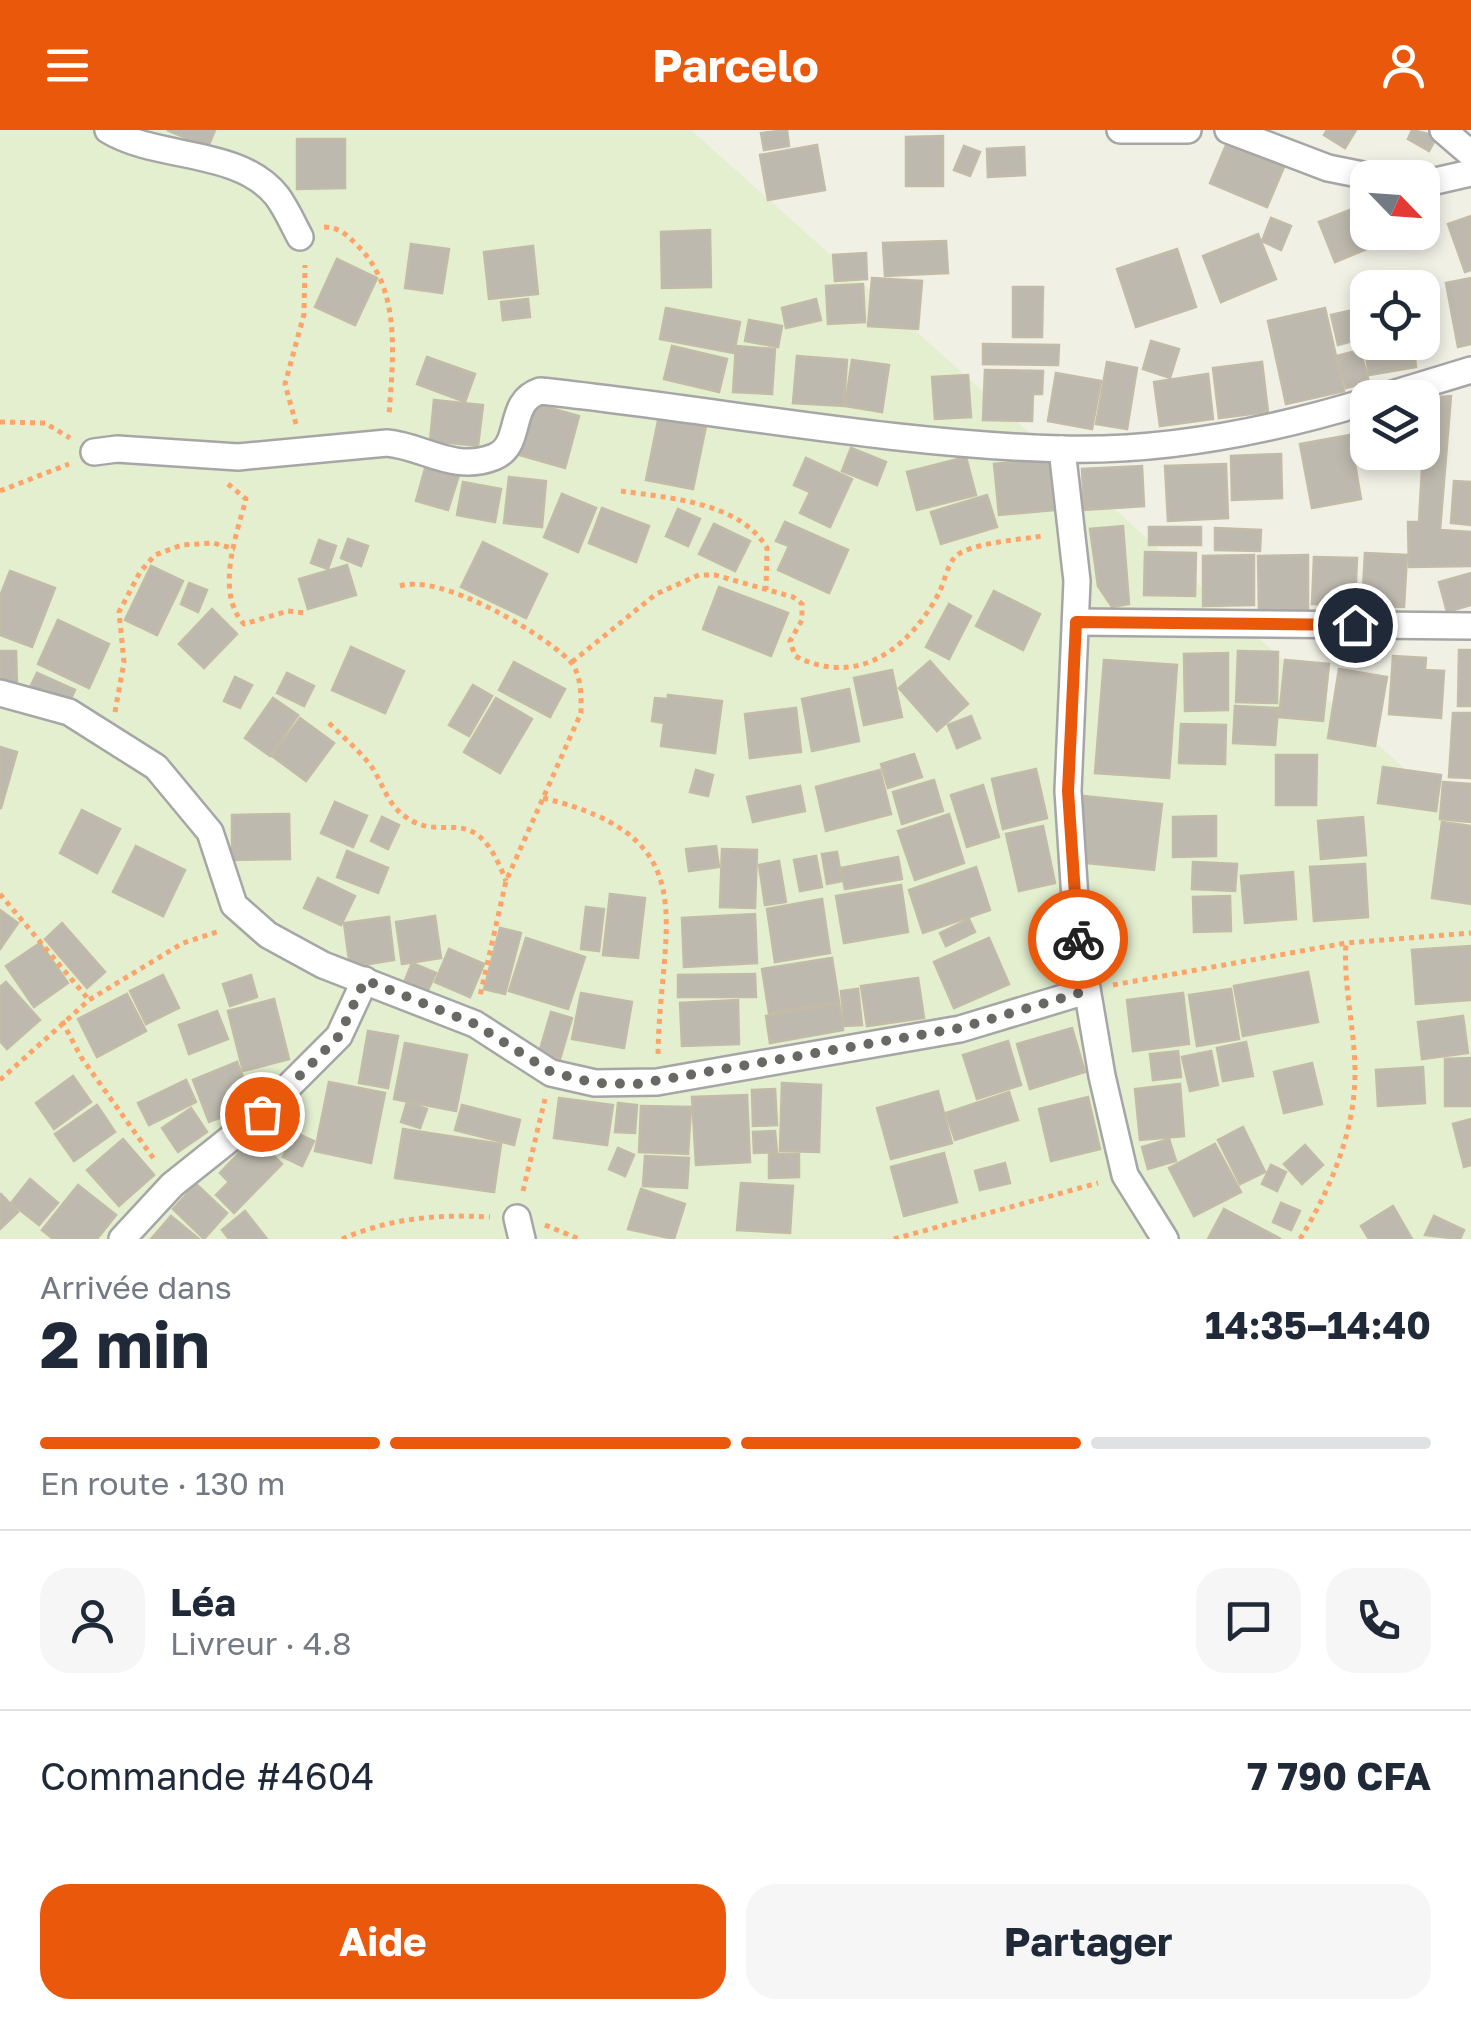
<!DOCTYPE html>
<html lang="fr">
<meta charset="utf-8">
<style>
body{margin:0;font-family:"Golos Text",sans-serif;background:#f6f6f7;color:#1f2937;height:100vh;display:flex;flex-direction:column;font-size:38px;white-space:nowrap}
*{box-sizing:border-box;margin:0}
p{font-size:32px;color:#747a83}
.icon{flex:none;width:55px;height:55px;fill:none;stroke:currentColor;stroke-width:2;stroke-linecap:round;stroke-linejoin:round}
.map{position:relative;height:1109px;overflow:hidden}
.sheet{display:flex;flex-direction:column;background:#fff;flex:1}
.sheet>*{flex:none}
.needle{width:65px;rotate:115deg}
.controls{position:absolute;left:1350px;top:30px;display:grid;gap:20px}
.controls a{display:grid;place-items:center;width:90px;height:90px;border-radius:20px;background:#fff;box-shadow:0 5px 15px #0003;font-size:50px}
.pin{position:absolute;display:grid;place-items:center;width:85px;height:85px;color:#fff;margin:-42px;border:5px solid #fff;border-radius:50%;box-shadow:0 2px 10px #0007}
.courier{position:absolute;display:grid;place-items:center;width:100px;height:100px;margin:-50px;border:8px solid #ea580c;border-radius:50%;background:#fff;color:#222;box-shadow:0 2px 12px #0007}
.overview em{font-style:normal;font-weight:700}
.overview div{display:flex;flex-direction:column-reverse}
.overview{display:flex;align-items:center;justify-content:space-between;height:170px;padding:0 40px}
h1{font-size:65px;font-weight:700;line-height:75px}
.bar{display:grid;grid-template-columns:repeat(4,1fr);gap:15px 10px;align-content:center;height:120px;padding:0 40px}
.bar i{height:12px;border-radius:8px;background:#e0e1e3}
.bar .current{background:#ea580c}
.bar p{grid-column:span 4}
.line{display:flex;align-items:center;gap:25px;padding:0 40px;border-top:2px solid #e0e1e3}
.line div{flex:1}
.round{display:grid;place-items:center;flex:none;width:105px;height:105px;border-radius:30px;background:#f6f6f7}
.action{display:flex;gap:20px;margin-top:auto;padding:20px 40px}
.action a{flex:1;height:115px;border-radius:30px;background:#ea580c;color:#fff;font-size:40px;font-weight:700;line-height:115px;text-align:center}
.action a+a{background:#f6f6f7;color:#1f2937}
header{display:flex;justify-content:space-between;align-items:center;height:130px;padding:0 40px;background:#ea580c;color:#fff;font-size:45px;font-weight:700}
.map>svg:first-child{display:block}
.farmland{fill:#e4efd0}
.building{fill:#bdb9ae;stroke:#c2bba7;stroke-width:2.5}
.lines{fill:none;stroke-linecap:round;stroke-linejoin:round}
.street-casing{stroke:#a6a6a6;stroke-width:30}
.path{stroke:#fea369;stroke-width:5;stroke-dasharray:5 5;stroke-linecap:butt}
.street{stroke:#fff;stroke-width:25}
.done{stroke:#686864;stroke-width:10;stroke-dasharray:0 18}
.route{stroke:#ea580c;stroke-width:12}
</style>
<header><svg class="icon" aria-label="menu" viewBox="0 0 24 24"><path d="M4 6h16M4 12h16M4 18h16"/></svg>Parcelo<svg class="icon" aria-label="person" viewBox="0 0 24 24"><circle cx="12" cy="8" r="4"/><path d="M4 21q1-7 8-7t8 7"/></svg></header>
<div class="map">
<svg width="1471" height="1109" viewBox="0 0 1471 1109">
<rect width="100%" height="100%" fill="#f0f0e5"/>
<path class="farmland" d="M0,0H691L1471,698V1109H0Z"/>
<g class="building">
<path d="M167,0H215L208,17Z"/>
<path d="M787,0L789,16L764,20L761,3Z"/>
<path d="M1327,0H1356L1345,18L1324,5Z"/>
<path d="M1412,0L1437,6L1429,21L1408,9Z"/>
<path d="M943,6V56H906V7Z"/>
<path d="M297,9H345V58L297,59Z"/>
<path d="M1227,13L1284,37L1267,77L1210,53Z"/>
<path d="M817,15L825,60L768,70L760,25Z"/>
<path d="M964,16L980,22L970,46L954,40Z"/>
<path d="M1024,17L1025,45L988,47L987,19Z"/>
<path d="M1368,73V102H1381L1384,112L1335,132L1319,92Z"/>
<path d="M1471,86V140L1465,142L1448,94Z"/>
<path d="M1271,88L1291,96L1281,120L1262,111Z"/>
<path d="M710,100L711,157L662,158L661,102Z"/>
<path d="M1258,104L1276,149L1221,172L1203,126Z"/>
<path d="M946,111L948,143L885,146L883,113Z"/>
<path d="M411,114L449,119L442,163L405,158Z"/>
<path d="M533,116L538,164L489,169L484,122Z"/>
<path d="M1177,119L1196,177L1136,197L1117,139Z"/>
<path d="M866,123L867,149L835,151L833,125Z"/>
<path d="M337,129L377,148L355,195L315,177Z"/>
<path d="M872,148L922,151L918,199L868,196Z"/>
<path d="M1471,148V214L1458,217L1446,153Z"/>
<path d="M1402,149L1403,158H1368V178L1363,179L1359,159Z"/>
<path d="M863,154L865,192L828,194L826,156Z"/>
<path d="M1013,157H1043L1042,207H1013Z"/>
<path d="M528,169L530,187L503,190L501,172Z"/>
<path d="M816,169L821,190L786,198L782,178Z"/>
<path d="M666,178L740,192L734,223L660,209Z"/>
<path d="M1325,178L1344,261L1286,274L1268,191Z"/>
<path d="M1353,180L1360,209L1338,215L1331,185Z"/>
<path d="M1368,180V212H1413L1416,237L1369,245L1359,182Z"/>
<path d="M749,190L782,196L778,217L745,211Z"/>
<path d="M1151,211L1179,219L1170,248L1143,239Z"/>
<path d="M983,214L1059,215L1058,235L983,234Z"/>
<path d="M672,216L727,229L719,262L664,249Z"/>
<path d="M736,216L775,219L772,264L733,262Z"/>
<path d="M1360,220L1369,252L1346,258L1337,226Z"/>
<path d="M797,226L847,230L844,276L793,273Z"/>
<path d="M427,227L475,244L465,272L417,254Z"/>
<path d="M852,230L889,235L882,282L845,276Z"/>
<path d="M1107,232L1137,238L1127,299L1096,294Z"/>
<path d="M1262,232L1268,282L1219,288L1213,238Z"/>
<path d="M985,240L1043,241L1042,264H1033L1032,291L983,290Z"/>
<path d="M1056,243L1101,251L1092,299L1048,291Z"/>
<path d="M1208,244L1213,289L1160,296L1154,252Z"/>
<path d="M968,245L971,287L935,289L932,247Z"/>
<path d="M1451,266L1440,400L1471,402V436L1409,437L1408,392H1419L1426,268Z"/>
<path d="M434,270L483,275L478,316L430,311Z"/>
<path d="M533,273L579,286L565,338L519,325Z"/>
<path d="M659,286L706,296L693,359L646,350Z"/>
<path d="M1350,305L1361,369L1312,378L1300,314Z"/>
<path d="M851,318L886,332L877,355L842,341Z"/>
<path d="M1281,324L1282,368L1232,370L1231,326Z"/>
<path d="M966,327L976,365L917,380L907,342Z"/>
<path d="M806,328L852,349L830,397L800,383L810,362L794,355Z"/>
<path d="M1049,329L1053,380L999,385L994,334Z"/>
<path d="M1226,334L1228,388L1168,391L1165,336Z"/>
<path d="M426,335L459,345L448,380L416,371Z"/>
<path d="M1142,336L1144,376L1084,380L1082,339Z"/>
<path d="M509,347L546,351L542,397L504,393Z"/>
<path d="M1454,351L1471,352V395L1451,393Z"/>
<path d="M463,352L501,359L495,392L457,385Z"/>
<path d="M562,364L596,378L578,422L544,407Z"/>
<path d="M987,365L997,397L941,414L931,382Z"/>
<path d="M602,378L649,396L636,432L589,413Z"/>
<path d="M678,379L700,389L688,416L666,406Z"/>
<path d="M785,392L848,420L829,463L778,440L789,416L776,411Z"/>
<path d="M714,394L750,411L735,441L699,424Z"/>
<path d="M1123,396L1129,474L1112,477L1098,456L1090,399Z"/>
<rect x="1149" y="397" width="52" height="18"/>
<path d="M1215,398L1261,400L1260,421L1215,420Z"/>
<path d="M348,409L368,416L361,436L341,428Z"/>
<path d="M319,410L336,416L328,439L311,433Z"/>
<path d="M483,412L547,444L526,488L461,457Z"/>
<path d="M1145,422L1196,423L1195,466L1144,465Z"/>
<path d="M1365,423L1407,425L1404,477L1362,475Z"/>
<path d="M1254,425V475L1203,476V426Z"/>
<path d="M1308,425V481L1259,482L1258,426Z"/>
<path d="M1314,427L1357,428L1355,475L1312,474Z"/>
<path d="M347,435L356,465L308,479L299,449Z"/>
<path d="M151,436L183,451L157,505L125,490Z"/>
<path d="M10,441L55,458L32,517L0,505V466Z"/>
<path d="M1471,443V475L1447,482L1439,452Z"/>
<path d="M189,453L207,460L198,482L181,474Z"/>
<path d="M719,457L788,483L771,526L703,499Z"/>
<path d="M994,461L1040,484L1023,520L976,496Z"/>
<path d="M949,474L971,486L949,529L926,517Z"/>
<path d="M212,479L237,504L204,538L179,514Z"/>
<path d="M58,490L109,514L89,558L38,534Z"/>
<path d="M351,517L404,541L385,583L332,560Z"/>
<path d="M1459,520H1471V576H1458Z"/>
<path d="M0,521H16L17,555H0Z"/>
<path d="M1238,521L1278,522L1277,573L1236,572Z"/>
<path d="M1228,523V580L1185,581L1184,524Z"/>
<path d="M1393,526L1426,528L1425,540L1444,541L1441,588L1389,584Z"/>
<path d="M1104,530L1177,535L1169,648L1095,643Z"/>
<path d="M1285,530L1329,534L1323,591L1279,587Z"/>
<path d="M930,531L968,574L937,601L899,558Z"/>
<path d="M514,532L565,559L550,587L499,560Z"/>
<path d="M1339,539L1387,547L1375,616L1328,608Z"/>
<path d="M892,540L902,587L864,595L854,548Z"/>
<path d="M37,543L75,560L64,584L26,566Z"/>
<path d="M287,543L314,556L304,576L277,563Z"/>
<path d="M235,547L252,555L240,578L224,571Z"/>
<path d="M473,555L492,566L469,606L449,595Z"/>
<path d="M849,559L859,611L812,621L802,569Z"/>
<path d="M668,565L722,571L715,623L661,616L664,593L652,591L655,568L668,569Z"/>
<path d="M273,568L298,585L270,626L245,608Z"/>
<path d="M496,568L532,589L500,643L464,622Z"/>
<path d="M1235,576L1278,578L1275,615L1233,613Z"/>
<path d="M796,578L801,622L750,628L745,584Z"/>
<path d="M1453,583H1471V648L1449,647Z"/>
<path d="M971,586L980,608L957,618L948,595Z"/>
<path d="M300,588L334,613L306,651L272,626Z"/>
<path d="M1181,594L1226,595L1225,634L1179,633Z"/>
<path d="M0,617L17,622L1,678H0Z"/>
<path d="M914,624L922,647L888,658L881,634Z"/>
<path d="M1276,625H1317L1316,675H1276Z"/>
<path d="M1383,637L1441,645L1436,681L1378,673Z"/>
<path d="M1036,639L1047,688L1003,699L992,649Z"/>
<path d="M696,640L713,645L708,666L690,662Z"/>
<path d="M880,640L891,684L826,701L816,657Z"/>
<path d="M934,650L943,681L902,694L893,662Z"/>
<path d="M1443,652L1471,654V692L1440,689Z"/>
<path d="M983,655L999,707L967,717L951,665Z"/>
<path d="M800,656L805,681L753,692L747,667Z"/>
<path d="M1083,666L1162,674L1154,740L1076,732Z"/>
<path d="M335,672L367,686L353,717L321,703Z"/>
<path d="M82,680L120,699L97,743L60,723Z"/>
<path d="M289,684L290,729L232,730V685Z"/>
<path d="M949,684L964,733L915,750L898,701Z"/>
<path d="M1216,686V726L1173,727V687Z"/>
<path d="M382,687L399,695L388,719L371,711Z"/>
<path d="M1363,687L1366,725L1321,729L1318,691Z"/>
<path d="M1442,692L1471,696V774L1432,768Z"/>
<path d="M1043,696L1055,753L1019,761L1006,704Z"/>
<path d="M136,716L185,740L163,786L113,762Z"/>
<path d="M716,716L719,737L689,741L686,719Z"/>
<path d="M722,719L757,720L755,778L720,777Z"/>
<path d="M347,721L388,738L378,763L337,747Z"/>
<path d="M837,722L842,751L827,754L822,724Z"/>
<path d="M816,726L822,757L800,761L794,730Z"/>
<path d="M898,727L902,749L845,759L841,738Z"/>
<path d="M779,731L786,772L765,775L759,735Z"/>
<path d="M1193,732L1237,734L1235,761L1192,759Z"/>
<path d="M1365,734L1368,787L1314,791L1310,737Z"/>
<path d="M976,737L990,780L923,803L909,760Z"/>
<path d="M1293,742L1296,789L1245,793L1241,746Z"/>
<path d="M318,748L355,766L341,795L304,778Z"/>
<path d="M901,755L908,802L844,813L836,766Z"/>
<path d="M610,764L645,768L638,828L603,825Z"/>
<path d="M1230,766L1231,801L1194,802L1193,767Z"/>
<path d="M822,769L830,823L775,832L767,779Z"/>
<path d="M586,777L604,779L599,821L581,819Z"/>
<path d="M0,780L18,793L0,819Z"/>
<path d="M755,784L757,833L684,837L682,788Z"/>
<path d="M435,786L441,828L402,834L396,792Z"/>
<path d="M389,787L394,830L350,837L344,793Z"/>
<path d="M969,789L975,802L946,816L940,803Z"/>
<path d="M62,793L105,842L87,858L45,809Z"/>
<path d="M500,798L521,803L505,864L484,859Z"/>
<path d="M526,808L585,827L568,879L509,861Z"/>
<path d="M989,808L1009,854L954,878L934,832Z"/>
<path d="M40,813L68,853L34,877L6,836Z"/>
<path d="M1471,816V870L1416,874L1412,820Z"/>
<path d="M449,819L484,834L470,867L435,852Z"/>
<path d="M832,828L839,872L769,883L762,839Z"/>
<path d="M412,833L436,843L428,860L405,850Z"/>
<path d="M1308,842L1318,892L1243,906L1234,856Z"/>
<path d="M755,844L756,867H678V845Z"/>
<path d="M163,845L179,878L146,894L130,861Z"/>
<path d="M251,845L257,867L230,876L223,854Z"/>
<path d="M918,848L924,888L867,896L861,856Z"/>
<path d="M6,852L40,890L7,919L0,911V857Z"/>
<path d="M858,859L862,895L844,896L841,861Z"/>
<path d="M1231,859L1239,909L1197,916L1189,865Z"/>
<path d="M581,863L632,872L624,918L572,909Z"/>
<path d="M1183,863L1189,914L1133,921L1127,870Z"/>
<path d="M127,864L146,901L97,927L78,889Z"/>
<path d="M274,869L289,929L243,941L228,881Z"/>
<path d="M738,870L739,914L682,916L680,873Z"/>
<path d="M839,873L843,900L770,913L766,886Z"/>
<path d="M217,881L228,909L189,924L179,895Z"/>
<path d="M551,882L572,888L560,929L539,923Z"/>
<path d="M1463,886L1468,923L1422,929L1418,892Z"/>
<path d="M1072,898L1085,942L1030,959L1017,914Z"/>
<path d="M368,901L398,906L388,958L359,953Z"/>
<path d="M1008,911L1021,955L977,969L963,925Z"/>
<path d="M1246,912L1253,946L1223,951L1217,918Z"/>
<path d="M405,913L467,925L456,981L394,969Z"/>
<path d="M1178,921L1181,947L1153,950L1150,924Z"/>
<path d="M1211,921L1218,955L1190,961L1182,927Z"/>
<path d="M1471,928V976H1445V929Z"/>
<path d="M237,932L254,975L209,992L193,950Z"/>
<path d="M1312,933L1322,974L1284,983L1274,942Z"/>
<path d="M1423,937L1425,973L1378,976L1376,940Z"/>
<path d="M73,946L91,972L54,999L36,973Z"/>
<path d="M186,950L196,972L149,995L138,973Z"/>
<path d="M329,952L385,963L371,1033L315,1021Z"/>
<path d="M782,953L821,955L819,1022L780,1021Z"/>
<path d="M1180,954L1184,1006L1140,1010L1135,959Z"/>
<path d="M775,959L777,995L753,996L752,960Z"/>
<path d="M938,961L952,1013L891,1029L877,978Z"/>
<path d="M1009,962L1018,990L955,1010L946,983Z"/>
<path d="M747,965L750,1032L696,1035L692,967Z"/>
<path d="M1088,967L1100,1019L1051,1031L1039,979Z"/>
<path d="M559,968L613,975L607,1015L554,1008Z"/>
<path d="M407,972L427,979L420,998L401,992Z"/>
<path d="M618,973L637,975L635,1003L615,1002Z"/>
<path d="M97,975L115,1002L74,1031L55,1004Z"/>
<path d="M462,975L520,990L514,1015L455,1000Z"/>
<path d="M641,976L691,977L688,1024L639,1022Z"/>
<path d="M191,978L207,1002L178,1022L162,998Z"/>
<path d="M1471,989V1035L1464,1037L1453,994Z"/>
<path d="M1243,997L1265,1042L1240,1054L1218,1010Z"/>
<path d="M403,999L501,1014L494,1062L395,1048Z"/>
<path d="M775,1001L777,1022L754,1023L753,1002Z"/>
<path d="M294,1002L314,1011L302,1036L283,1027Z"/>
<path d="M254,1007L282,1034L234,1083L216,1065L229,1052L220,1043Z"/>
<path d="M123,1009L154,1045L119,1076L87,1040Z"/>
<path d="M1169,1009L1176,1031L1148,1039L1142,1017Z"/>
<path d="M1215,1014L1241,1062L1194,1086L1169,1038Z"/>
<path d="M1305,1015L1323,1035L1302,1054L1284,1034Z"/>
<path d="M618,1018L634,1025L625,1046L609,1039Z"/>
<path d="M944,1023L957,1072L904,1086L891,1037Z"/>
<path d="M769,1024H799V1047L769,1048Z"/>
<path d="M645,1026L689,1028L687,1058L643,1056Z"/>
<path d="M1005,1033L1010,1053L980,1060L975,1041Z"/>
<path d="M1271,1035L1286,1042L1277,1061L1262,1054Z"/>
<path d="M30,1049L58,1073L39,1095L11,1073Z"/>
<path d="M741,1053L793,1056L790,1103L737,1100Z"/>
<path d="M196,1054L227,1083L204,1109L173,1079Z"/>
<path d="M78,1055L116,1085L97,1109H53L42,1100Z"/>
<path d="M641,1059L685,1074L674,1109L628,1099Z"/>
<path d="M1,1064L18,1082L0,1099V1065Z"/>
<path d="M1281,1073L1300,1081L1291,1100L1273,1092Z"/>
<path d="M1393,1076L1412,1109H1369L1361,1096Z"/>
<path d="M1224,1079L1281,1109H1208Z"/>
<path d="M245,1081L267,1109H229L222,1100Z"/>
<path d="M171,1086L199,1109H151Z"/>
<path d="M1434,1086L1464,1100L1460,1109L1425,1105Z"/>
</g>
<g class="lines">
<defs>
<g id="street">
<path d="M108,0C157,30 239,18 277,66C286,78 293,94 300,107"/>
<path d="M1120,0H1188"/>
<path d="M1228,0L1328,38L1378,48"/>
<path d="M1443,0L1471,24"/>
<path d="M1422,54L1471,43"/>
<path d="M1379,268L1471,240"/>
<path d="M1062,319L1077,451L1068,661L1077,800L1102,946L1125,1045L1165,1109"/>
<path d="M94,322L117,319L238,327L387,313C423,316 454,343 494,327C524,315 506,272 540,261C713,279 886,314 1061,319C1164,322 1270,301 1368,271"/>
<path d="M1076,492L1471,496"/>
<path d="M0,563L69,582L156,637L210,702L234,775L268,805L323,835L475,894L551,943L595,953L657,952L960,899L1086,861"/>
<path d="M517,1088L522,1109"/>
<path d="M122,1109L172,1055L261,984L339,906L365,850"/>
</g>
</defs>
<use href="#street" class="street-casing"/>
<g class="path">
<path d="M324,97C339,97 347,105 357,115C402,159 393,228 389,285"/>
<path d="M0,292L45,293L70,308"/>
<path d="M296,294L285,254L304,184L305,135"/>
<path d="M228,354L246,369C236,406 215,463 244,494L288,481L305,483"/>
<path d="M0,361L69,334"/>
<path d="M621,361C669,368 740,372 767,418L766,460"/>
<path d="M400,456C440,443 539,501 569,530C582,543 581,567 581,583L506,751L480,866"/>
<path d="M572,532L656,464L699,445H715L793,467L802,474V490L790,511L795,526C858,558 909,519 939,463C944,453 947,437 954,428C966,413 1024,409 1043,406"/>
<path d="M115,582L124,532L119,482L140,442L155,425L182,415L213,413L235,419"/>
<path d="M329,593C342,606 356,618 368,632C382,649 385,671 403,685C445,718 473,664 506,751"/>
<path d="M543,668C709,708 660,793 658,924"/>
<path d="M0,764L89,870"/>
<path d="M1113,855L1346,813L1471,803"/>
<path d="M62,891L81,927L156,1032"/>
<path d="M0,950L89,870L183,813L220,801"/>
<path d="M523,1061L545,969"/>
<path d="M545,1095L579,1109"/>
<path d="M342,1109C391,1088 437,1084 490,1087"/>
<path d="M894,1109L1098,1053"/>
<path d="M1300,1109C1330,1060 1355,1002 1355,943C1355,899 1343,857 1346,813"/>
</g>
<use href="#street" class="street"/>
</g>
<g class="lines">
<path class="done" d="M262,984L339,906L365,850L475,894L551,942L594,953L637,954L960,898L1086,861L1078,809"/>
<path class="route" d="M1078,809L1068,661L1076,492L1355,495"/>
</g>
</svg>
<div class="controls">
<a><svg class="needle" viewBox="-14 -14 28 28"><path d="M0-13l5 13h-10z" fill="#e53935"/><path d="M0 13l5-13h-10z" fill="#747a83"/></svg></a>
<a><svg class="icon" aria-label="locate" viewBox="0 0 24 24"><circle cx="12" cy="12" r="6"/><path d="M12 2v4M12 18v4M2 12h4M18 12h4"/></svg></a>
<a><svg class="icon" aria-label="layers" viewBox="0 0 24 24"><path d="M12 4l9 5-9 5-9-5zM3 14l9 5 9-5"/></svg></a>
</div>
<div class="pin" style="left:262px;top:984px;background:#ea580c"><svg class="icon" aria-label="bag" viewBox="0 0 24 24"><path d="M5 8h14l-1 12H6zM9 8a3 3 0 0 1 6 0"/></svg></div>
<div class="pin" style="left:1355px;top:495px;background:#1f2937"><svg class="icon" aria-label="home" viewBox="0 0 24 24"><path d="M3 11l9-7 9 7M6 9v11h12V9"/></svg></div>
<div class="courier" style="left:1078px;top:809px"><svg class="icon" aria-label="bike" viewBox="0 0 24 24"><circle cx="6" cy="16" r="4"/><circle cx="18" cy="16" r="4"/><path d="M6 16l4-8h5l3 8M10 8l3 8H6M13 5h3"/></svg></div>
</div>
<section class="sheet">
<div class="overview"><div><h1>2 min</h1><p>Arrivée dans</p></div><em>14:35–14:40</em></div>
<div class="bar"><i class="current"></i><i class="current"></i><i class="current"></i><i></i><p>En route · 130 m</p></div>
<div class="line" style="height:180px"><a class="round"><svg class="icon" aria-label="person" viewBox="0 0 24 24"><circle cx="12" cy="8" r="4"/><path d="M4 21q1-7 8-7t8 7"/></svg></a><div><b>Léa</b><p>Livreur · 4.8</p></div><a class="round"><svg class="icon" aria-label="chat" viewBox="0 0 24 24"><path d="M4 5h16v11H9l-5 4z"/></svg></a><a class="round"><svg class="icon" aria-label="phone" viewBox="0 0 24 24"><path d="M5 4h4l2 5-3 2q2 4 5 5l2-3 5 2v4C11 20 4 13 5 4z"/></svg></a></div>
<div class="line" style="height:130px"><div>Commande #4604</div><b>7 790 CFA</b></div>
<div class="action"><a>Aide</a><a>Partager</a></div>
</section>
